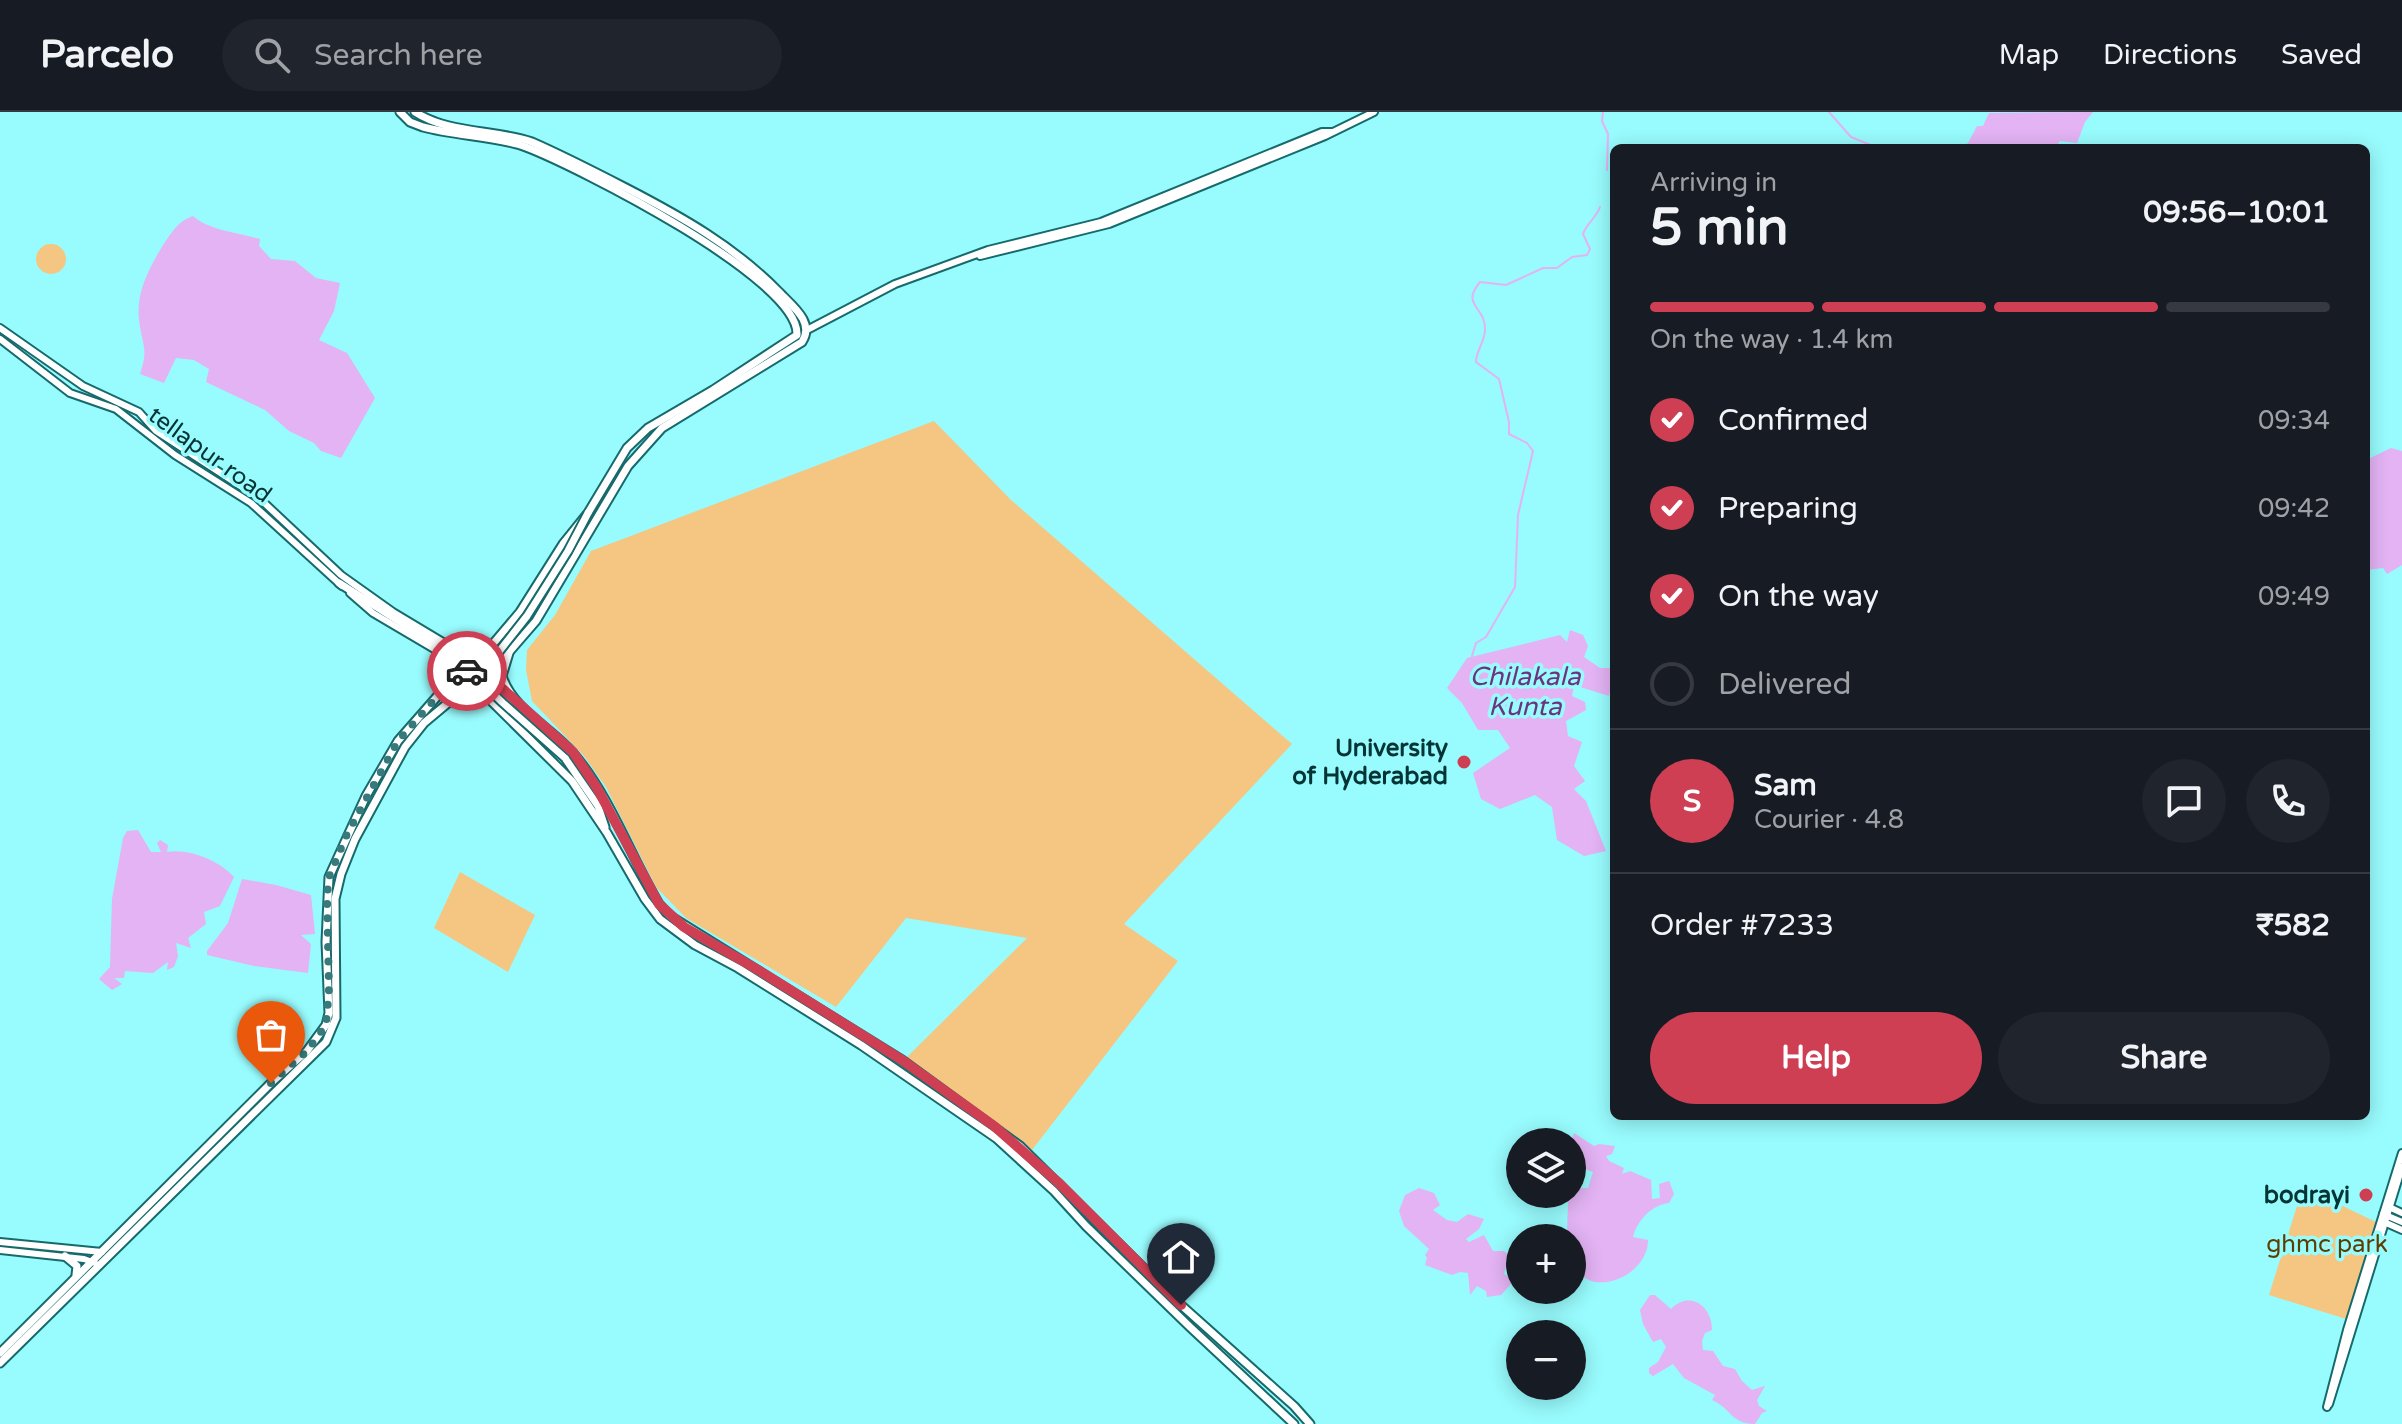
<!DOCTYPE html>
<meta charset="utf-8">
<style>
body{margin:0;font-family:"Varela Round",sans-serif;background:#20242c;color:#f1f3f6;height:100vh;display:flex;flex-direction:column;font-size:30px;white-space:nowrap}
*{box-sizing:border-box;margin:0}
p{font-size:26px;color:#9ea1a6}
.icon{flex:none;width:44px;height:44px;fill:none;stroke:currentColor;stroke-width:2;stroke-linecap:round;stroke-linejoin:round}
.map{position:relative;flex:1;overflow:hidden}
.side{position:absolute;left:1610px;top:32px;width:760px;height:976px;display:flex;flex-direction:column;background:#171b24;border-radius:12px;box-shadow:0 4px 20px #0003}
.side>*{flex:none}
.controls{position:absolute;left:1506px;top:1016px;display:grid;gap:16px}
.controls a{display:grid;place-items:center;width:80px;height:80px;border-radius:50%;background:#171b24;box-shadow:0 4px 20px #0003;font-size:40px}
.pin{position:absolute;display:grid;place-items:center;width:68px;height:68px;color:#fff;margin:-82px -34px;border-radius:50% 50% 50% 0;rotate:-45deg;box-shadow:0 0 8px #0007}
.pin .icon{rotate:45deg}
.courier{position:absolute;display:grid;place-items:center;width:80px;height:80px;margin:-40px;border:6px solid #cf3f53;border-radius:50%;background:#fff;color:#222;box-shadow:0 2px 10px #0007}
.overview em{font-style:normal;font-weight:700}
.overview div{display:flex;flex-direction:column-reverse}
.overview{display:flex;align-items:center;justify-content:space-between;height:136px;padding:0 40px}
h1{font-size:52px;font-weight:700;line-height:60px}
.bar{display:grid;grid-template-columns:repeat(4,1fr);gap:12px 8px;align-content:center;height:96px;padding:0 40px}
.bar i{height:10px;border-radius:6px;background:#363941}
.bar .on{background:#cf3f53}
.bar p{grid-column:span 4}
.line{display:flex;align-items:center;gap:20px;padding:0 40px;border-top:2px solid #363941}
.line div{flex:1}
.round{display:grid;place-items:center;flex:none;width:84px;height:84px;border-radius:42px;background:#20242c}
ol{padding:0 40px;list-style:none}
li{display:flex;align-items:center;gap:24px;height:88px}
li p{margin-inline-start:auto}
li .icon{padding:8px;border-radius:50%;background:#cf3f53;color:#fff;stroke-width:4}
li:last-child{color:#9ea1a6}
li i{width:44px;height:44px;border:4px solid #363941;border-radius:50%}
.primary-button{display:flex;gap:16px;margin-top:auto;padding:16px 40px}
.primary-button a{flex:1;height:92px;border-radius:48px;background:#cf3f53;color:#fff;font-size:32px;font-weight:700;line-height:92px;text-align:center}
.primary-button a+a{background:#20242c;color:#f1f3f6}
header{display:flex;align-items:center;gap:48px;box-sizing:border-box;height:112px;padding:0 40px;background:#171b24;border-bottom:2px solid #363941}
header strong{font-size:38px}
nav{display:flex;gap:44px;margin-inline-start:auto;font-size:28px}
.search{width:560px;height:72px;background:#20242c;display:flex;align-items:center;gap:20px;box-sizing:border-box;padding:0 28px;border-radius:44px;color:#9ea1a6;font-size:30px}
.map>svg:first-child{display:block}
.green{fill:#f5c681}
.water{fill:#e3b3f4}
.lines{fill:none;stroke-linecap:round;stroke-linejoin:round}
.stream{stroke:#e3b3f4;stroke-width:2}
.tertiary-casing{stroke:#166a6c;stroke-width:10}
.secondary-casing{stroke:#166a6c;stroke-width:11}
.tertiary{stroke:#fff;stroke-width:6}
.secondary{stroke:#fff;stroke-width:7}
.secondary-bridge-casing{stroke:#166a6c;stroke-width:11;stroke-linecap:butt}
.secondary-bridge{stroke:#fff;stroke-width:7}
.done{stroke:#387a7b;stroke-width:8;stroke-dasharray:0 14.4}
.route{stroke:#cf3f53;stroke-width:10}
.poi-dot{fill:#cf3f53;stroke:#98fbfd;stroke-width:3}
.labels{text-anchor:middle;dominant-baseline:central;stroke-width:7;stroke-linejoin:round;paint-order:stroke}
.street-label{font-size:24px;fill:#053435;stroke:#98fbfd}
.poi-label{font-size:24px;font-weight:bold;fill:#053435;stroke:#98fbfd;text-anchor:end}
.park-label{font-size:24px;fill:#5c3e02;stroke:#98fbfd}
.water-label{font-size:26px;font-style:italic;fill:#6c337f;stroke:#98fbfd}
</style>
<header>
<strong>Parcelo</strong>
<div class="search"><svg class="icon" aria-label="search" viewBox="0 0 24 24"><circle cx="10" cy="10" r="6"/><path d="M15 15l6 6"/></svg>Search here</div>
<nav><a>Map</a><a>Directions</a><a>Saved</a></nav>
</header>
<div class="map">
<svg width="2402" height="1312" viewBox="0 0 2402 1312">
<rect width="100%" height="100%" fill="#98fbfd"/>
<g class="green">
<circle cx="51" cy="147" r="15"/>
<path d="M934,309L1011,388L1292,632L1124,812L1178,849L1032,1038L904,948L1027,826L906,806L836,895L686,806L656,775L606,675L584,644L532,589L526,558L527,538L555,503L591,439Z"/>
<path d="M460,760L535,803L508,860L434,816Z"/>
<path d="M2303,1075L2376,1110L2346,1207L2269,1183Z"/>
</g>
<g class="water">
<path d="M2093,0L2085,10L2077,31L2060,29L2055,36H1959L1968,31L1977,14H1983L1989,1Z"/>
<path d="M193,104C208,118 239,121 260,127L259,134L271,147L295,149L316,166L340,171L334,199L319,228L347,241L375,286L341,346L321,339L314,331L289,319L265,298L206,270L209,257L194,248L176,246L164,271L140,262C149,236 142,233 139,208C136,179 149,157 163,133C172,120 178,109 193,104Z"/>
<path d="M2391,336L2402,339V453L2387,462L2383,456L2366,458V348Z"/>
<path d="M1570,518L1583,523L1588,534L1584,545L1600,556H1614L1609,584L1574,573L1572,584L1585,590L1586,598L1566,609L1568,624L1582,630L1574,654L1585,669L1574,677L1586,689L1606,739L1584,744L1557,728L1552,695L1535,683L1500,697L1481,687L1473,661L1510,636L1498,618H1478L1462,591L1447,576L1467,546L1560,523L1567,530Z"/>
<path d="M138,718L151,740H161L157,731L160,728L168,733L167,740C189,736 220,749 234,765L220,794L204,800L206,812L188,826L191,836L176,831L178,844L174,855L167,858L168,850L153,861L125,859L124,866H114L122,872L112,878L99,867L110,855L112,787L123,726L127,719Z"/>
<path d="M242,767L276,773L311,783L315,822L301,823L311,832L308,861L254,854L207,843V839L228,811Z"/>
<path d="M1574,1021L1594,1034L1599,1032L1615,1034L1612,1042L1606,1044L1609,1049L1624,1056L1622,1062L1630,1059L1651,1068L1652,1087L1660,1086L1659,1072L1669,1069L1674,1082L1669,1091C1651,1093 1637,1109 1633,1125L1648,1128C1648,1167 1582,1191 1572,1146C1571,1140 1572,1132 1572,1126H1568L1567,1122L1568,1090L1581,1076H1588L1593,1060L1575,1054L1572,1056L1571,1030Z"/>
<path d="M1419,1076L1434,1081L1440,1093L1433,1098L1447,1108L1457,1110L1468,1102L1484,1107L1479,1117L1466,1127L1469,1130L1484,1123L1493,1139H1504L1509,1143L1504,1162L1510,1166L1511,1172L1501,1183L1487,1185L1486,1179L1477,1174L1470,1183L1468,1161L1460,1160L1452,1163L1425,1153L1427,1146L1425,1143L1429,1137L1404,1114L1399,1099L1405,1083Z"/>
<path d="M1650,1183H1655L1671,1197C1690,1178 1712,1194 1712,1218L1705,1221L1702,1229L1703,1238L1713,1239L1723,1254L1735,1257L1742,1269L1752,1278L1765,1274L1757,1288L1759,1294L1767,1299L1762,1301L1755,1312C1731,1312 1732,1297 1712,1288L1715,1283L1684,1266L1673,1252L1653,1264L1649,1261V1256L1658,1250L1666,1235L1661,1227L1653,1230L1643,1212L1640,1198Z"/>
</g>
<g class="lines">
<g class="stream">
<path d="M1603,0L1602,9L1608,22L1607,58"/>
<path d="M1829,0L1851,25L1878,36"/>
<path d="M1472,544L1476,531L1486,525L1515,475L1518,403L1533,339L1527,331L1509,322V310L1499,267L1476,250C1476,239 1485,229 1485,218C1486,194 1460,194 1480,170L1506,173L1543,156H1557L1572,145L1587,143L1590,137L1583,122C1586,112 1596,106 1600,95"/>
</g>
<defs>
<g id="tertiary">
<path d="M980,144L1109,112L1325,24L1374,0"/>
<path d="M0,216L83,274L139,300L156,319L259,386L341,463L393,500L463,542L508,580"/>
<path d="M807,218L895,172L988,138L1101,110L1322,20H1332"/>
<path d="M0,227L70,281L116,297L175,343L251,391L342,474"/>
<path d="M350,481L373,501L434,537L472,570"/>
<path d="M2389,1095L2402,1101"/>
<path d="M2383,1102L2402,1110"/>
<path d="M2384,1110L2402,1118"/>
<path d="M0,1130L102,1140"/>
<path d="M0,1138L84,1147L95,1151"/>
<path d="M2329,1292L2402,1055"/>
<path d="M2327,1295L2347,1218L2402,1041"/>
</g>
<g id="secondary">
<path d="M339,471L438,534"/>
<path d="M509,541L502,564C513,598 551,615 573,641C610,684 630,743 659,792L670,804L902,948L1020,1034L1181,1193L1294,1294L1310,1312"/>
<path d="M472,570L572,669L607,721L645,787L660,807L695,833L738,856L861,933L996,1026L1054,1079L1086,1114L1190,1215L1294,1312"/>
<path d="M565,646L598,694L605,715"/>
<path d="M65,1144L77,1154L76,1163"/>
<path d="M0,1241L271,971L307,939L326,913L329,901L326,830L329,765L366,684L398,629L441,580L481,546L520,500L563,432L588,401L627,336L648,316L713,278L797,223C800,167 576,54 526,35C496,24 456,24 423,15L410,10L400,0"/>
<path d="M0,1251L326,930L336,906L335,787L341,762L355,727L405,635L424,611L510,539L536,509L628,354L662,316L802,230C815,210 792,194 779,180C734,134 682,105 626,76C595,60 564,44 532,30C494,17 449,22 415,0"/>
</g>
</defs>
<use href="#tertiary" class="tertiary-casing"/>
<use href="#secondary" class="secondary-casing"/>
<use href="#tertiary" class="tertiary"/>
<use href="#secondary" class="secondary"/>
<defs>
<g id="secondary-bridge">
<path d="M438,534L458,548L503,591L565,646"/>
<path d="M493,581L490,566L494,546L527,504L568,439L588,401"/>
</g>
</defs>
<use href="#secondary-bridge" class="secondary-bridge-casing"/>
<use href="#secondary-bridge" class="secondary-bridge"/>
</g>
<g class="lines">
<path class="done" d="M271,971L307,939L326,913L329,877L327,784L329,765L347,722L398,629L441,580L467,559"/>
<path class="route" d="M467,559L475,552L573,640L597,676L659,792L684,815L760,859L902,948L994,1014L1059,1071L1181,1193"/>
</g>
<g class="poi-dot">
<circle cx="1464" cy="650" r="8"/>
<circle cx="2366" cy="1083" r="8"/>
</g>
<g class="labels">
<g class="street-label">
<text transform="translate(210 343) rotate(36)">tellapur road</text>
</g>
<g class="poi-label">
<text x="1448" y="636">University<tspan x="1448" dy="28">of Hyderabad</tspan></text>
<text x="2350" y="1083">bodrayi</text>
</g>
<g class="park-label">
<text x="2327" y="1132">ghmc park</text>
</g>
<g class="water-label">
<text x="1525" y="564">Chilakala<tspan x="1525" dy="30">Kunta</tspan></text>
</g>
</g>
</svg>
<div class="controls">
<a><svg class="icon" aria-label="layers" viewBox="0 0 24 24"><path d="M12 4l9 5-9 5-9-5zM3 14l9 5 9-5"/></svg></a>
<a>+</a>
<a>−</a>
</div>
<div class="pin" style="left:271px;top:971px;background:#ea580c"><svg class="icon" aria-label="bag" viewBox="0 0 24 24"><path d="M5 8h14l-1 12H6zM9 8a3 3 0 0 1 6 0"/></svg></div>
<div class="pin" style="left:1181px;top:1193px;background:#1f2937"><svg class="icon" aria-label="home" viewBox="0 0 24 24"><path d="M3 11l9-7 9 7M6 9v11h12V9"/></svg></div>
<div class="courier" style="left:467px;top:559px"><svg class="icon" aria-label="car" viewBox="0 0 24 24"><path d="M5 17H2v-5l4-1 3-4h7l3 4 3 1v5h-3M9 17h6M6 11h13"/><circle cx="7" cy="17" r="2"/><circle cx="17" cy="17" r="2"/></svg></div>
<section class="side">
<div class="overview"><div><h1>5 min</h1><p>Arriving in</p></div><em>09:56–10:01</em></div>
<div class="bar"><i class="on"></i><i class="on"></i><i class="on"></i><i></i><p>On the way · 1.4 km</p></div>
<ol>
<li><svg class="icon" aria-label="check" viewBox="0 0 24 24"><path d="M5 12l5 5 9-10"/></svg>Confirmed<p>09:34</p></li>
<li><svg class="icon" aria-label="check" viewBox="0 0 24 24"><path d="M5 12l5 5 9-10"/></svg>Preparing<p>09:42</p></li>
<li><svg class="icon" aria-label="check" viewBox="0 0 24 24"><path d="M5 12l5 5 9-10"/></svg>On the way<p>09:49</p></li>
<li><i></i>Delivered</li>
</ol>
<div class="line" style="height:144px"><b class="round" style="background:#cf3f53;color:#fff">S</b><div><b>Sam</b><p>Courier · 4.8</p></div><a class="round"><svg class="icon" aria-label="chat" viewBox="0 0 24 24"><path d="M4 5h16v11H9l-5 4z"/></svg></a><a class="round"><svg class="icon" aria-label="phone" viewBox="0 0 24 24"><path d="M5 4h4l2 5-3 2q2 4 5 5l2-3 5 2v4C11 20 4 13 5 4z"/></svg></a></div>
<div class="line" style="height:104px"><div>Order #7233</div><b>₹582</b></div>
<div class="primary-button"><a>Help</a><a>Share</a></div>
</section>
</div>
